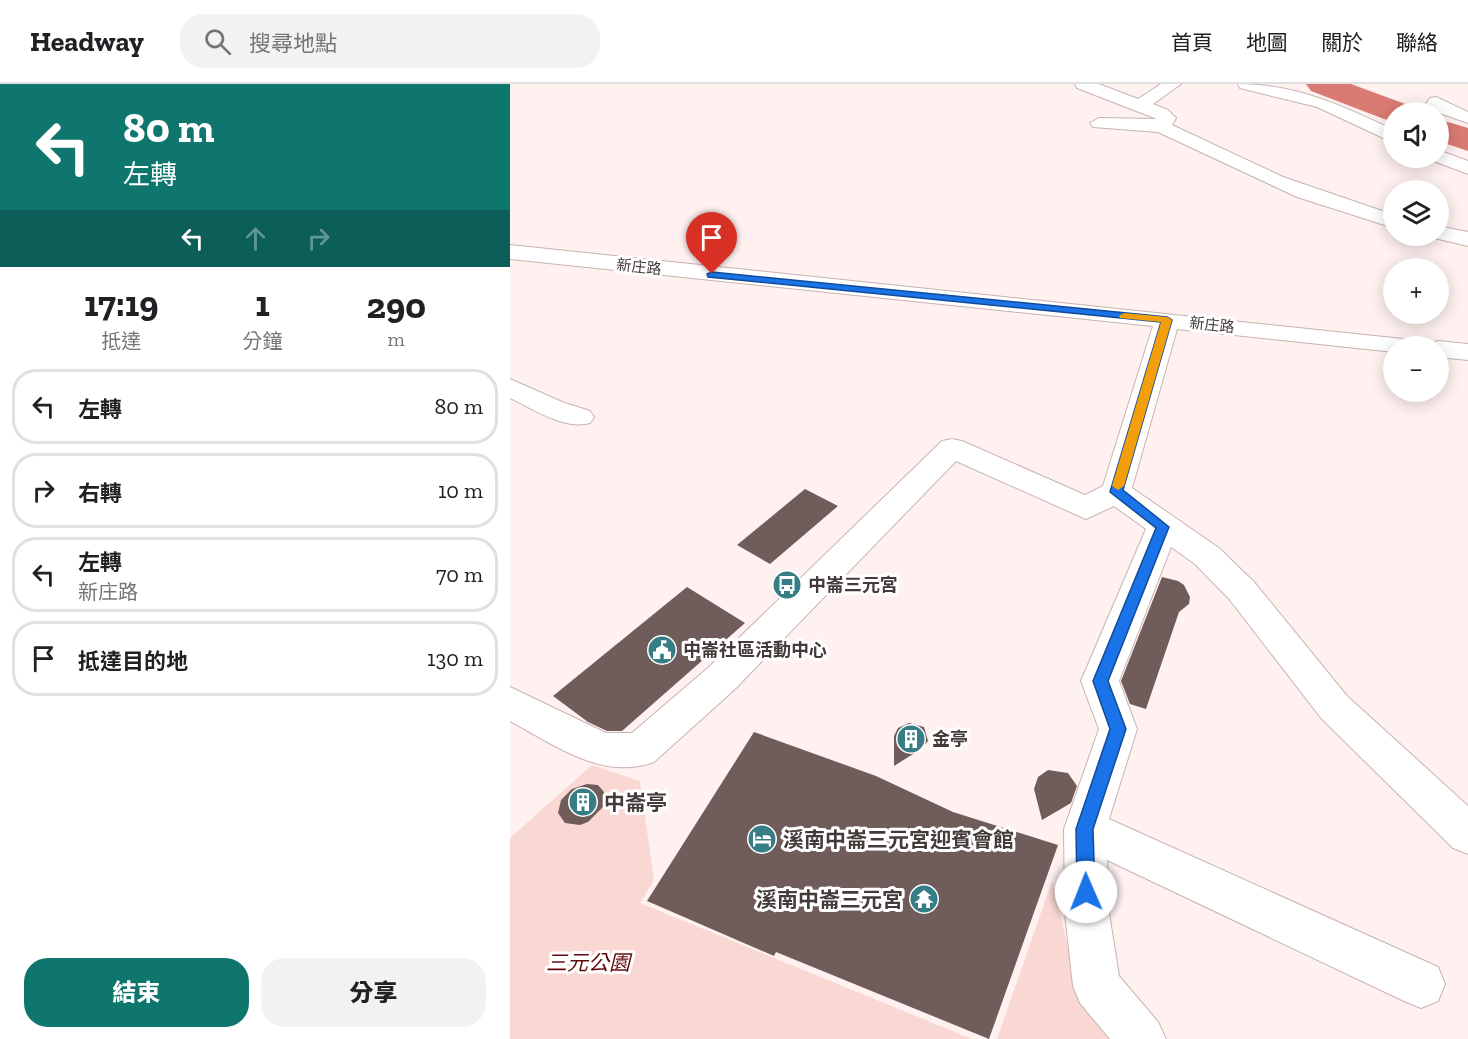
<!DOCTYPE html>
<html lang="zh-TW">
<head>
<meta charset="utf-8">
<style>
  body { margin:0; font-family:"Zilla Slab","Noto Sans TC",serif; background:#f2f2f2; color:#202124; height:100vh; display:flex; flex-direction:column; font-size:22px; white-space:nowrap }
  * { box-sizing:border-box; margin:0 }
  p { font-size:20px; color:#757577 }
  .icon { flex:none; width:33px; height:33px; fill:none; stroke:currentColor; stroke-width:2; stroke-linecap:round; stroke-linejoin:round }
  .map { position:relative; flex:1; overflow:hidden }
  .side { display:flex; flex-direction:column; background:#fff; width:510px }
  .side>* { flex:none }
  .guide { background:#0f766e; color:#fff; overflow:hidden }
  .tools { position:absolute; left:873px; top:18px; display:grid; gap:12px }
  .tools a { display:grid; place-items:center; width:66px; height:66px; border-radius:50%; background:#fff; box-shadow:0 3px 15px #0003; font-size:30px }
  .pin { position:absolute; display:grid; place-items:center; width:51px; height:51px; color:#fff; margin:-62px -26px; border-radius:50% 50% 50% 0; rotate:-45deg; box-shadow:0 0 6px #0007 }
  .pin .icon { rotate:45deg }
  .me { position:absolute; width:66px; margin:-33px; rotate:359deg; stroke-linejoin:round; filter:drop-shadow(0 0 4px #0008) }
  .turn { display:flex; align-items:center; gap:21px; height:126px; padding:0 24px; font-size:27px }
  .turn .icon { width:78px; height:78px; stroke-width:2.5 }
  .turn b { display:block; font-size:42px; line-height:51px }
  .lanes { display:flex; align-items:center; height:57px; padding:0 24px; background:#0003; justify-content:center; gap:30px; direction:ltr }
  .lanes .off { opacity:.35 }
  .eta { display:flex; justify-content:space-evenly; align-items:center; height:102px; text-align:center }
  .eta b { font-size:36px; font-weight:800; line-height:42px }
  .primary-button { display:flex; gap:12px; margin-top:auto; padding:12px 24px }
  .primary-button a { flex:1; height:69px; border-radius:24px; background:#0f766e; color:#fff; font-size:24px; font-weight:800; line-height:69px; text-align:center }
  .primary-button a+a { background:#f2f2f2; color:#202124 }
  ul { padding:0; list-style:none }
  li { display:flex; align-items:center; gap:18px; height:75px; margin:0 12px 9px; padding:0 12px; border:3px solid #e0e0e0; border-radius:24px }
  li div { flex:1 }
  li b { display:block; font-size:22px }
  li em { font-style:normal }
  header { display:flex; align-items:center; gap:36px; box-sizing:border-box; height:84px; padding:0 30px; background:#fff; border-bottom:2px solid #e0e0e0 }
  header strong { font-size:28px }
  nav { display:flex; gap:33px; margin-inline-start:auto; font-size:21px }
  .search { width:420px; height:54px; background:#f2f2f2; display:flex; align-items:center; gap:15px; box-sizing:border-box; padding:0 21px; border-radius:24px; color:#757577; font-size:22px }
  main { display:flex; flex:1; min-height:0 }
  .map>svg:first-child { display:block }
</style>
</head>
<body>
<header>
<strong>Headway</strong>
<div class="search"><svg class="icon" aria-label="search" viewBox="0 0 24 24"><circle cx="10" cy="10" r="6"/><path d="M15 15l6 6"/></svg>搜尋地點</div>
<nav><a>首頁</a><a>地圖</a><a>關於</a><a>聯絡</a></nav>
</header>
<main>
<section class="side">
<div class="guide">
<div class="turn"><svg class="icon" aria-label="left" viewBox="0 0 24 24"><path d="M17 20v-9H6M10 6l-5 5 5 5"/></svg><div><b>80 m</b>左轉</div></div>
<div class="lanes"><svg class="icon" aria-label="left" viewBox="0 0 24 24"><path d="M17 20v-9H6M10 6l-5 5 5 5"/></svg><svg class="icon off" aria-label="ahead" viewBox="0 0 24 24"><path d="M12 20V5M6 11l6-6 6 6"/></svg><svg class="icon off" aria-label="right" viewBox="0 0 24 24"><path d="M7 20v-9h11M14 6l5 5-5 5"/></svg></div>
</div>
<div class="eta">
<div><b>17:19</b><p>抵達</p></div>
<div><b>1</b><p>分鐘</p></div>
<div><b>290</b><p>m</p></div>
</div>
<ul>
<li><svg class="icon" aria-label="left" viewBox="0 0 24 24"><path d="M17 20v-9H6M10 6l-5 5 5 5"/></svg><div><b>左轉</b></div><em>80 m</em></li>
<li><svg class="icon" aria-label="right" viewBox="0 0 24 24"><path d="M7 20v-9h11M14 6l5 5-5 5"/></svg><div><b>右轉</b></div><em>10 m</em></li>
<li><svg class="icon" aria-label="left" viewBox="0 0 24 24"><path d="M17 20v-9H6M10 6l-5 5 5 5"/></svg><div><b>左轉</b><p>新庄路</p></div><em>70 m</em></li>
<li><svg class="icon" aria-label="arrive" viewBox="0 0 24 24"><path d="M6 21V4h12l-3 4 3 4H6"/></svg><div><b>抵達目的地</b></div><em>130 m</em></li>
</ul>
<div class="primary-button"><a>結束</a><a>分享</a></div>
</section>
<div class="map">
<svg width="958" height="955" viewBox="0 0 958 955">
  <rect width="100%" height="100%" fill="#fef1ef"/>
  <g fill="#f9d8d4">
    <path d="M82 681 130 697 144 796 130 819 462 955H0V754Z"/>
    <path d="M542 797 562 880 605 955H487Z"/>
  </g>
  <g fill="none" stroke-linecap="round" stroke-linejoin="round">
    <g fill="#d97b72" fill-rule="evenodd">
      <path d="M796 0H841L898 21 903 28H884V37L874 35 801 7Z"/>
      <path d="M928 35 958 44V67L928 57Z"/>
    </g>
  </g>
  <g fill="#705d5b">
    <path d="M295 405 328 422 260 480 227 461Z"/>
    <path d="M652 493 668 497 674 501 680 513 679 520 669 528 636 625 620 620 611 597Z"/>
    <path d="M177 503 235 539 112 647H97L78 638 43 612Z"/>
    <path d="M399 639 414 643 418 657 411 665 384 682V652L388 644Z"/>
    <path d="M244 648 366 692 443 728 548 761 479 955 266 868 264 872 137 817Z"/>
    <path d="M538 686 558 689 567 702 561 719 532 736 524 705 528 693Z"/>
    <path d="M77 700 88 701 94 708 95 721 78 738 70 741 55 739 48 729 51 716 62 705Z"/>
  </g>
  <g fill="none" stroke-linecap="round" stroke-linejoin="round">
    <g stroke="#c8b3b0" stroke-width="2">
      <g id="minor">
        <path d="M565 0H589L628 15 651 0H671L643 20 658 26 666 34 662 41 773 93 884 131V144L787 113 648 48 583 43 580 39 589 34 647 35 567 4Z"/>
        <path d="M728 0C786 0 831 21 884 46V59L807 23 730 4Z"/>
        <path d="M926 13 958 28V39L918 25 915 21 920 14Z"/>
        <path d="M928 66 958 77V90L921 76 919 74H928Z"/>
        <path d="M928 142 958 148V162L920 153 928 152Z"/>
        <path d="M0 161 912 257 916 262H884V268L667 245 622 404 709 464 744 498 837 612 958 722V770L943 764 811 634 720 516 685 480 661 463 609 597 627 645 599 735 928 883 935 900 928 917 911 924 894 917 597 776 599 829 609 892 648 938 656 955H600L570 919 563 902 555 829 554 745 589 645 571 597 636 445 604 422 576 435 446 377 225 605 144 678C92 697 45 661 0 637V603L96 649H122L199 583 432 357 442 355 452 357 575 411 593 402 643 242 0 175Z"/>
        <path d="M928 257 958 260V276L928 273V262H917Z"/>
        <path d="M0 295 52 318 80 327 84 333 80 339C54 346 23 325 0 314Z"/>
      </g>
    </g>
    <use href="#minor" fill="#fff" fill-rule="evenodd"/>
  </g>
  <path fill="#1a73e8" stroke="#114b97" stroke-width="1.5" d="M202 188 657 233 662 236 613 406 659 443 598 597 616 645 583 745 585 808 583 814 576 817 570 814 567 808 566 745 600 645 583 597 646 444 600 408 651 238 198 193 197 190Z"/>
  <path fill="#f59e0b" d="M614 229 657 233 662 236 614 402 608 406 602 402 651 238 610 234 609 232Z"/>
  <defs>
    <g id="bus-disc" transform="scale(1.5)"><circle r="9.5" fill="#367d86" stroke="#fff"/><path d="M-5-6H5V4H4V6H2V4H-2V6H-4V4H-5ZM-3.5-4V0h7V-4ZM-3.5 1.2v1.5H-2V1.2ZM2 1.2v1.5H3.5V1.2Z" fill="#fff"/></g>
    <g id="civic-disc" transform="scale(1.5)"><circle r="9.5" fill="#367d86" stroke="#fff"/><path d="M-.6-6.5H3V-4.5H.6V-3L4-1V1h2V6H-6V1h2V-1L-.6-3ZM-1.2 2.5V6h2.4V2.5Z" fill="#fff"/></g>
    <g id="building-disc" transform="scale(1.5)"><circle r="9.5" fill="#367d86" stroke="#fff"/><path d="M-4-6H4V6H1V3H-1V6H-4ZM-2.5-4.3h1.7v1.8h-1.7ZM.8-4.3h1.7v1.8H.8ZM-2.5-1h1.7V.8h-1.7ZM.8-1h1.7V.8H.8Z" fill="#fff"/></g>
    <g id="hotel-disc" transform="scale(1.5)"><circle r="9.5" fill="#367d86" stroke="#fff"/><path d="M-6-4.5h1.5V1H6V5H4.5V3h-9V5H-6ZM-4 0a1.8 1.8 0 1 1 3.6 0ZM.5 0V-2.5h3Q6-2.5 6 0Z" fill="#fff"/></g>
    <g id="temple-disc" transform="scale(1.5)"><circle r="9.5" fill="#367d86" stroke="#fff"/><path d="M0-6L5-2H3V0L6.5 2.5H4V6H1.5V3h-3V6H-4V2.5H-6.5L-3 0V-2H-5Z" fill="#fff"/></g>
  </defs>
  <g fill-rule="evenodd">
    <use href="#bus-disc" x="277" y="501"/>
    <use href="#civic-disc" x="152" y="566"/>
    <use href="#building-disc" x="401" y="655"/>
    <use href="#building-disc" x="73" y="718"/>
    <use href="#hotel-disc" x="252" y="755"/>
    <use href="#temple-disc" x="414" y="815"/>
  </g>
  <g text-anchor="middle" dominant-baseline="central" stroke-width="6" stroke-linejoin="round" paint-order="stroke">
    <g font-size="15" fill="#433a39" stroke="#fff">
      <text transform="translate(129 183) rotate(6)">新庄路</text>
      <text transform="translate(702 241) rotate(6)">新庄路</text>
    </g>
    <g font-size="18" font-weight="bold" fill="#433a39" stroke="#fff" text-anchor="start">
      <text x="298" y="501">中崙三元宮</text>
      <text x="173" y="566">中崙社區活動中心</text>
      <text x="422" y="655">金亭</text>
    </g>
    <g font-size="21" font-weight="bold" fill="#433a39" stroke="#fff" text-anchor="start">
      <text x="94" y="718">中崙亭</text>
      <text x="273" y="755">溪南中崙三元宮迎賓會館</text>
      <text x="393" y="815" text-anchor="end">溪南中崙三元宮</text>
    </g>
    <g font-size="21" font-style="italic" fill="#60080b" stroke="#fff">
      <text x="78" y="878">三元公園</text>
    </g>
  </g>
</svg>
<div class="tools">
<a><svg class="icon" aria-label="sound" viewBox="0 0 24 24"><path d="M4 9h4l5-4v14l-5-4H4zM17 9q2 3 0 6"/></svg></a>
<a><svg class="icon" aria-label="layers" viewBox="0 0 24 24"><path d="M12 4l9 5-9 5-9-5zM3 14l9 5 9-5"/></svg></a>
<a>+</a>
<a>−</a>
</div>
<div class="pin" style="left:202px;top:190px;background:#d93025"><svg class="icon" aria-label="arrive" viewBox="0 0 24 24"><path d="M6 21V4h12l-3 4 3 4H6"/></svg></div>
<svg class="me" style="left:576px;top:808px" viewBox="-20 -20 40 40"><circle r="19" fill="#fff"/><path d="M0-13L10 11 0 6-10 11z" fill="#1a73e8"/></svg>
</div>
</main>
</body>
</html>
